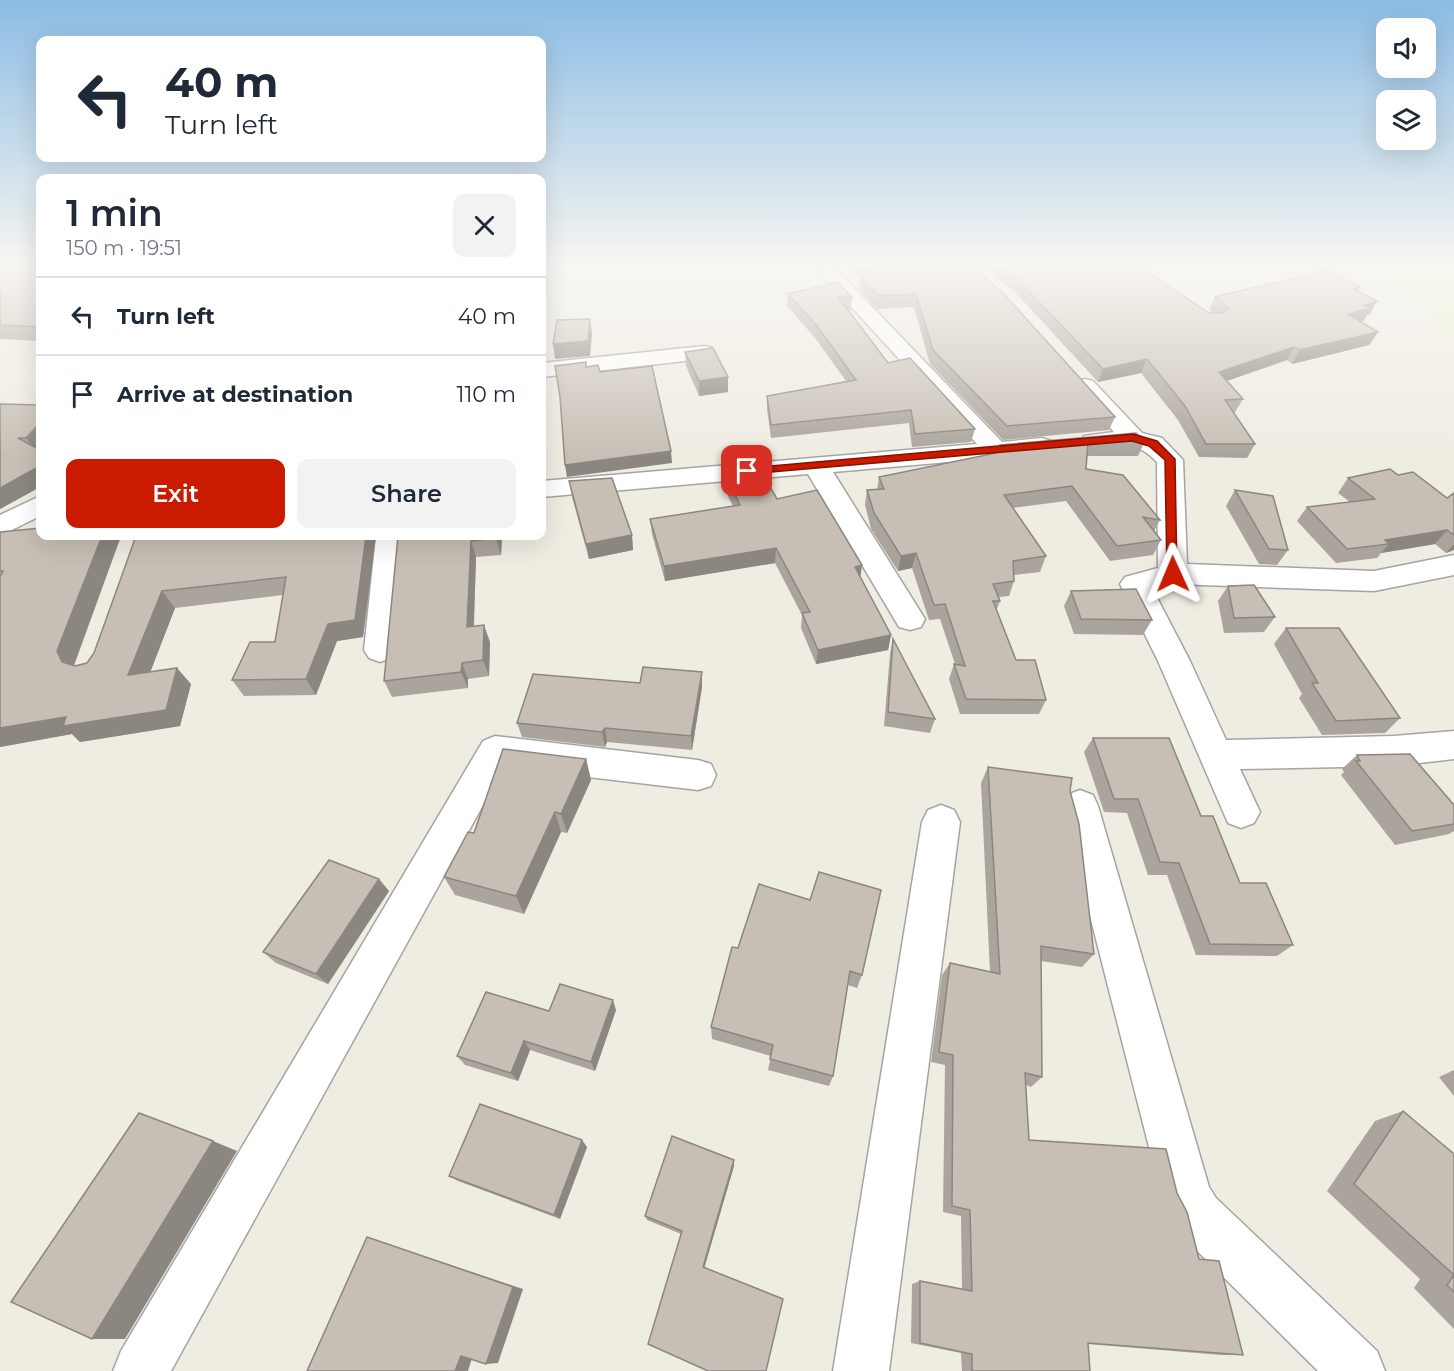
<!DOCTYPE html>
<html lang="en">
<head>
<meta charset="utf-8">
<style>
  body { margin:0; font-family:Montserrat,sans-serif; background:#f2f2f3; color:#1f2937; height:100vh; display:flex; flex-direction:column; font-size:22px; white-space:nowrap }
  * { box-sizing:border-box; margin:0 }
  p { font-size:20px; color:#747a83 }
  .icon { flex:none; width:33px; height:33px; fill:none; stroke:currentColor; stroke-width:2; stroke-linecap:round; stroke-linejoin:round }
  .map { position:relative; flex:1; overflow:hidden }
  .side { position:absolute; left:36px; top:174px; width:510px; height:366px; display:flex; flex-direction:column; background:#fff; border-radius:12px; box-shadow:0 6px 24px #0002 }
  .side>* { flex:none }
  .banner { position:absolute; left:36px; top:36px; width:510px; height:126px; border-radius:12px; box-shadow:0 6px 24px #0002; background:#fff; color:#1f2937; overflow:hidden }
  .buttons { position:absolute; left:1376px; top:18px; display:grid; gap:12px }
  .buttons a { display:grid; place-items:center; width:60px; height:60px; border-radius:12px; background:#fff; box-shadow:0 6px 24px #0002; font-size:30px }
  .pin { position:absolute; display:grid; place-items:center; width:51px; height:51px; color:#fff; margin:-26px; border-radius:12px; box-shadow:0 3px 9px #0006 }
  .me { position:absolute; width:66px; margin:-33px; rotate:359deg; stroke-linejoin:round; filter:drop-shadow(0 0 4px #0008) }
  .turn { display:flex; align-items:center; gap:21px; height:126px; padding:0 30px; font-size:27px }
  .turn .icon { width:78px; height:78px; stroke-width:2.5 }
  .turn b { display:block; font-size:42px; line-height:51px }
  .round { display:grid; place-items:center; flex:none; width:63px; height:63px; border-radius:12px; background:#f2f2f3 }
  .overview { display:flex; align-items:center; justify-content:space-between; height:102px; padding:0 30px }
  h1 { font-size:36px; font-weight:600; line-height:45px }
  .primary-button { display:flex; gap:12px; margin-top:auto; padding:12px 30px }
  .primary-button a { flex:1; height:69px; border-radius:12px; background:#ca1b00; color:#fff; font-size:24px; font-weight:600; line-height:69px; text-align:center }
  .primary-button a+a { background:#f2f2f3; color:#1f2937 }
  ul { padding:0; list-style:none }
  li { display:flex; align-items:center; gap:18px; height:78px; padding:0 30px; border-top:2px solid #e0e1e3 }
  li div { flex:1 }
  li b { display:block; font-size:22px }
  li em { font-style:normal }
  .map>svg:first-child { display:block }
</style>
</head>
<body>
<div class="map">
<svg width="1454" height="1371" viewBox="0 0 1454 1371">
  <rect width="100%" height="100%" fill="#efece2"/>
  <path fill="#e8efcc" d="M1347 265H1454V336L1379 274Z"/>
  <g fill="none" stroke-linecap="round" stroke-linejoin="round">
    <g stroke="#a4a4a4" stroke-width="3">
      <g id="minor">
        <path d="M813 265H832L1002 442 1042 438 1051 441 1055 446 1051 451 1042 454 833 472 925 619 921 627 910 630 899 627 808 474 542 497V481L977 444Z"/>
        <path d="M704 346 712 348 715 353 712 358 542 377V363Z"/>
        <path d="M1085 379 1093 381 1142 433 1162 438 1183 460 1187 564 1374 571 1454 555V575L1374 591 1173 584 1153 590 1190 661 1226 740 1394 736 1454 731V759L1394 766 1240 769 1260 812 1254 823 1241 828 1228 823 1158 661 1120 584 1125 577 1158 568 1157 462C1128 432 1117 455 1084 446L1081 441 1084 436 1114 432 1073 386 1077 381Z"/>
        <path d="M40 496V516L0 536V515Z"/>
        <path d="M376 536H404L396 650 391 658 380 662 369 658 364 650Z"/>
        <path d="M495 736 698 760 711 764 716 775 711 786 698 790 504 767 171 1371H113L121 1351 483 741Z"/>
        <path d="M1080 790 1093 795 1098 806 1209 1187 1216 1198 1377 1351 1385 1371H1318L1180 1234 1162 1198 1062 806 1067 795Z"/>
        <path d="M941 805 954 810 960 822 889 1371H833L922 822 928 810Z"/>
      </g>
    </g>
    <use href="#minor" fill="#fff" fill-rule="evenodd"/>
  </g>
  <g fill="#aba49c">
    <path d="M40 265V341L0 339V275Z"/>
    <path d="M846 265H903L1115 417 1109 430 1003 440 930 364 914 307 877 309 859 290 860 279Z"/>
    <path d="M980 265H1137L1209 313H1213L1209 310 1215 297 1360 287 1358 291 1369 315H1367L1363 321 1362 322 1378 332 1369 345 1292 364 1287 360 1227 381 1243 399 1235 412 1234 413 1255 444 1247 458 1199 457 1178 420 1141 373 1098 382 1016 293Z"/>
    <path d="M788 294 852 297 851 310H848L888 363 975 429 971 442 912 447 909 423 771 438 767 409V396L846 381 816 339 787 306Z"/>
    <path d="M685 352 728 377V392L699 396 686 366Z"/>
    <path d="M0 404 40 450V487L0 509Z"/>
    <path d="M1136 433 1145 441 1138 456H1087L1086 469 1160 520 1154 531 1161 540 1153 555 1110 561 1066 501 1013 508 1046 556 1040 572 1014 575V581L1009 596 999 597 1000 601 996 611 1016 660 1046 700 1039 714H960L949 679 954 664H955L940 619 929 620 912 568 898 571 871 529 865 505 867 490H877L879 477 997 453 1000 445Z"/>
    <path d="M1398 475 1447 498 1454 493V550L1446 553 1435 544 1381 553 1377 558 1336 563 1297 521 1307 507 1350 502 1338 493 1348 478Z"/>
    <path d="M569 481 632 535 633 550 589 559 572 497Z"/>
    <path d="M728 481 777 499 862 565 860 576 891 635 888 650 816 664 801 628 802 615 775 563 665 581 652 534 650 519 733 506 728 496Z"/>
    <path d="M1235 490 1288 550 1277 565 1259 564 1226 506Z"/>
    <path d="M0 532 121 536 74 666H75L87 663 94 653 136 536H376L363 637 337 641 316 695 244 696 232 680 275 642 283 595 175 608 150 672 191 684 180 726 80 742 72 734 0 747Z"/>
    <path d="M398 536H502L501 555 476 557 474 626 490 642 489 676 468 679V688L392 697 384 681Z"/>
    <path d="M1228 586 1275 617 1264 632 1224 633 1218 601Z"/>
    <path d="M1071 591 1152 620 1143 635 1074 634 1064 606Z"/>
    <path d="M1286 628 1400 718 1385 733 1322 735 1299 698 1302 694 1274 644Z"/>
    <path d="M893 639 935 719 930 733 884 726 890 654Z"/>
    <path d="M640 683 702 687 692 750 607 742 605 747 522 737 517 723Z"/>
    <path d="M1093 738 1201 816 1240 883 1293 945 1277 956 1196 955 1167 875H1148L1127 813 1104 812 1084 752Z"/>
    <path d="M1357 755 1454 805V831L1449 834 1395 845 1341 775 1344 772 1342 769Z"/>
    <path d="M586 759 591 780 567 833 561 832 524 914 455 895 444 877 474 833Z"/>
    <path d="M988 767 1070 791 1094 954 1082 967 1041 961 1042 1077 1031 1087 1026 1085 1029 1140 1177 1193 1199 1259 1243 1355H1221L1088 1344 1090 1371H962L961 1353 911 1343 912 1284 920 1281 962 1289 961 1216 943 1212 945 1065 931 1062 942 975 950 963 990 972 981 783Z"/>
    <path d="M759 884 862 975 857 988 848 985 833 1076 829 1086 768 1070 771 1056 712 1039 711 1027Z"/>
    <path d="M389 891 328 984 276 963 263 952Z"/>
    <path d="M616 1010 595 1071 530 1050 518 1081 465 1065 457 1056 549 1011Z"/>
    <path d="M1454 1070V1096L1439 1077Z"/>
    <path d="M1403 1111 1454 1154V1329L1414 1288 1420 1279 1327 1191 1375 1121Z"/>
    <path d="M587 1147 560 1219 458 1181 449 1176Z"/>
    <path d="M734 1160V1166L704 1267 766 1371 681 1234 647 1220 645 1216Z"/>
  </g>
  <g fill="#8b867f">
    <path d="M1377 301 1369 315H1367L1363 321 1340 327 1348 314 1364 305Z"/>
    <path d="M590 319 592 334 590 356 555 359 553 344Z"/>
    <path d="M1378 332 1369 345 1292 364 1300 350Z"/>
    <path d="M1294 347 1287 360 1212 386 1219 372Z"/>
    <path d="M1147 359 1141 373 1098 382 1103 369Z"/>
    <path d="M728 377V392L699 396V381Z"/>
    <path d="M40 423V448L37 452 26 438Z"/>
    <path d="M671 451 672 463 567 477 565 465Z"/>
    <path d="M40 466V487L0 509V488Z"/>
    <path d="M1447 530 1435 544 1381 553 1389 544 1385 540Z"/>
    <path d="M632 535 633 550 589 559 586 544Z"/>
    <path d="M102 536H121L73 667 62 662 57 651Z"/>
    <path d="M366 536H376L363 637 337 641 316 695 306 679 328 624Z"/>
    <path d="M496 536H502L501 555 496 538Z"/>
    <path d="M471 541 476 557 473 643 467 627Z"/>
    <path d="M1454 544V550L1446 553Z"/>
    <path d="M776 548 775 563 665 581 664 566Z"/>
    <path d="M916 553 912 568 898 571 901 556Z"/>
    <path d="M862 565 860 580 855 567Z"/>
    <path d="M162 591 175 608 143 691 128 675Z"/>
    <path d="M484 625 490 642 489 676 483 660Z"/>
    <path d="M891 635 888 650 816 664 818 650Z"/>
    <path d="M462 663 468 679V688L461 672Z"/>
    <path d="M177 668 191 684 180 726 80 742 72 734 0 747V728Z"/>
    <path d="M702 672V687L692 750 691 736Z"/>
    <path d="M605 728 607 742 605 747 602 732Z"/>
    <path d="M586 759 591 780 567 833 561 814Z"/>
    <path d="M555 812 561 832 524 914 516 896Z"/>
    <path d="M379 879 389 891 328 984 316 974Z"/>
    <path d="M613 1000 616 1010 595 1071 591 1062Z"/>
    <path d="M524 1041 530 1050 518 1081 511 1073Z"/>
    <path d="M582 1140 587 1147 560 1219 554 1215Z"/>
    <path d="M213 1141 237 1151 125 1339H92Z"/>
    <path d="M734 1160V1166L704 1269 703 1267Z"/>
    <path d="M367 1237 523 1289 498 1363 486 1364Z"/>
    <path d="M473 1355 468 1371H455L461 1356Z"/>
  </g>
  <g fill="#c7bfb5" stroke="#8b867f" stroke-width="1.5">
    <path d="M14 265H40V325L39 327 0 325V275Z"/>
    <path d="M860 265H970L1002 292 1115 417 1007 426 933 350 916 294 879 296 860 277 870 275Z"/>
    <path d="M999 265H1137L1209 313H1223L1228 308 1215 297 1327 270 1360 287 1354 289 1377 301 1364 305 1371 308 1348 314 1378 332 1300 350 1294 347 1219 372 1243 399 1225 400 1255 444H1206L1185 406 1147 359 1103 369 1019 281Z"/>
    <path d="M838 282 852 297H838L888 363 910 358 975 429 915 434 911 410 771 425 767 396 856 380 817 326 788 294Z"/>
    <path d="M590 319 588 341 553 344 557 320Z"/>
    <path d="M713 348 728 377 699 381 685 352Z"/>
    <path d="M586 362V367L598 365 600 372 652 366 671 451 565 465 560 397 555 366Z"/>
    <path d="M0 404 40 405V423L26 438H18L40 450V466L0 488Z"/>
    <path d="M1136 433 1145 441H1088L1086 469 1123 475 1160 520 1143 517 1161 540 1117 546 1072 486 1004 495 1046 556 1013 561 1014 581 993 584 1000 601H993L1016 660H1035L1046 700 966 699 954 664 965 666 945 604 934 605 916 553 901 556 874 513 867 490 884 489 879 477 1001 452 1000 445Z"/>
    <path d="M1390 469 1398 475 1413 472 1447 498 1454 493V535L1447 530 1385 540 1389 544 1347 549 1307 507 1375 499 1348 478Z"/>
    <path d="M763 475 777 499 817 490 862 565 855 567 891 635 818 650 802 613 810 612 776 548 664 566 650 519 740 505 728 481Z"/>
    <path d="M612 478 632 535 586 544 569 481Z"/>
    <path d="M1235 490 1273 496 1288 550 1269 549Z"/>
    <path d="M40 528V536H102L57 651 62 662 75 666 87 663 94 653 136 536H366L355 620 328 624 306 679 232 680 250 642H275L286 577 162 591 128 675 177 668 166 710 63 726 66 717 0 728V577L3 571H0V532Z"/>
    <path d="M398 536H496V538L471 541 467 627 484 625 483 660 462 663 461 672 384 681Z"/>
    <path d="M1254 585 1275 617 1234 618 1228 586Z"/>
    <path d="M1136 589 1152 620 1081 619 1071 591Z"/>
    <path d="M1286 628H1339L1400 718 1336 721 1312 683H1318Z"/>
    <path d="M893 639 935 719 888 712Z"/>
    <path d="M643 667 702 672 691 736 605 728 602 732 517 723 533 674 640 683Z"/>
    <path d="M1093 738H1169L1201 816H1213L1240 883H1266L1293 945 1210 944 1179 863 1160 862 1138 799H1114Z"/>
    <path d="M503 749 586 759 561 814 555 812 516 896 444 877 468 832 474 833Z"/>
    <path d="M1410 754 1454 805V824L1412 831 1356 761H1360L1357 755Z"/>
    <path d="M988 767 1072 778 1070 791 1079 824 1094 954 1041 946 1042 1077 1025 1073 1029 1140 1166 1149 1177 1193 1187 1212 1199 1259 1219 1261 1243 1355 1088 1343 1090 1371H972V1354L920 1343V1281L972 1291 970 1210 952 1206 953 1055 939 1052 950 963 1000 974Z"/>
    <path d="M329 860 379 879 316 974 263 952Z"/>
    <path d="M819 872 881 890 862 975 850 971 833 1076 770 1059 773 1045 711 1027 732 947 738 948 759 884 810 900Z"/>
    <path d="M560 984 613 1000 591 1062 524 1041 511 1073 457 1056 486 992 549 1011Z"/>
    <path d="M480 1104 582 1140 554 1215 449 1176Z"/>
    <path d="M1403 1111 1454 1154V1292L1447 1285 1454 1275 1354 1184Z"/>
    <path d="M139 1113 213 1141 92 1339 11 1302Z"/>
    <path d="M672 1136 734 1160 703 1267 783 1299 766 1371H708L648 1344 682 1231 645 1216Z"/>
    <path d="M367 1237 513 1287 486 1364 461 1356 455 1371H307Z"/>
  </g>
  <linearGradient id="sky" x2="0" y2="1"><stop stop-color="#8bbce4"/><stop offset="0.58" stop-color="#f8f6f2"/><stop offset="1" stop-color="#f8f6f2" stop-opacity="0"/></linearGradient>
  <rect width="1454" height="457" fill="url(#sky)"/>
  <path fill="#ca1b00" stroke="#831200" stroke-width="1.5" d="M1133 434 1157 441 1175 459 1177 577H1169L1167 574 1165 460 1149 446 1132 441 747 474 742 471 747 468Z"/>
</svg>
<div class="buttons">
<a><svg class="icon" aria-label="sound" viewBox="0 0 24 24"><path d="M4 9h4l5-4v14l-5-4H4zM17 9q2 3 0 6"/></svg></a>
<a><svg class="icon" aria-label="layers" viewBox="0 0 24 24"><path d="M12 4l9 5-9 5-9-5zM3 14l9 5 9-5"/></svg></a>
</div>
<div class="pin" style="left:747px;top:471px;background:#d93025"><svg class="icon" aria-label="arrive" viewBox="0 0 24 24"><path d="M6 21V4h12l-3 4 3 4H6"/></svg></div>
<svg class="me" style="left:1173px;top:574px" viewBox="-20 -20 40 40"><path d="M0-17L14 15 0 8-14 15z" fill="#ca1b00" stroke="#fff" stroke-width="4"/></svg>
<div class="banner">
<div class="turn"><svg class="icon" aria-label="left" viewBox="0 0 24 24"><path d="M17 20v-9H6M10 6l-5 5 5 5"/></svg><div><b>40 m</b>Turn left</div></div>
</div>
<section class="side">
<div class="overview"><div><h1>1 min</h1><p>150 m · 19:51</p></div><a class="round"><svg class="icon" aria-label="close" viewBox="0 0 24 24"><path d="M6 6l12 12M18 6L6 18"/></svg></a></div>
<ul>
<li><svg class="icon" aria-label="left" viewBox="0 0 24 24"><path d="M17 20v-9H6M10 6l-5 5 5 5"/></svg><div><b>Turn left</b></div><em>40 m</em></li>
<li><svg class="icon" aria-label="arrive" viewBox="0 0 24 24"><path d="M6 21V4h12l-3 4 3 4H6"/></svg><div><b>Arrive at destination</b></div><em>110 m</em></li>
</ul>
<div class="primary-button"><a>Exit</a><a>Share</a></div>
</section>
</div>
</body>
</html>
